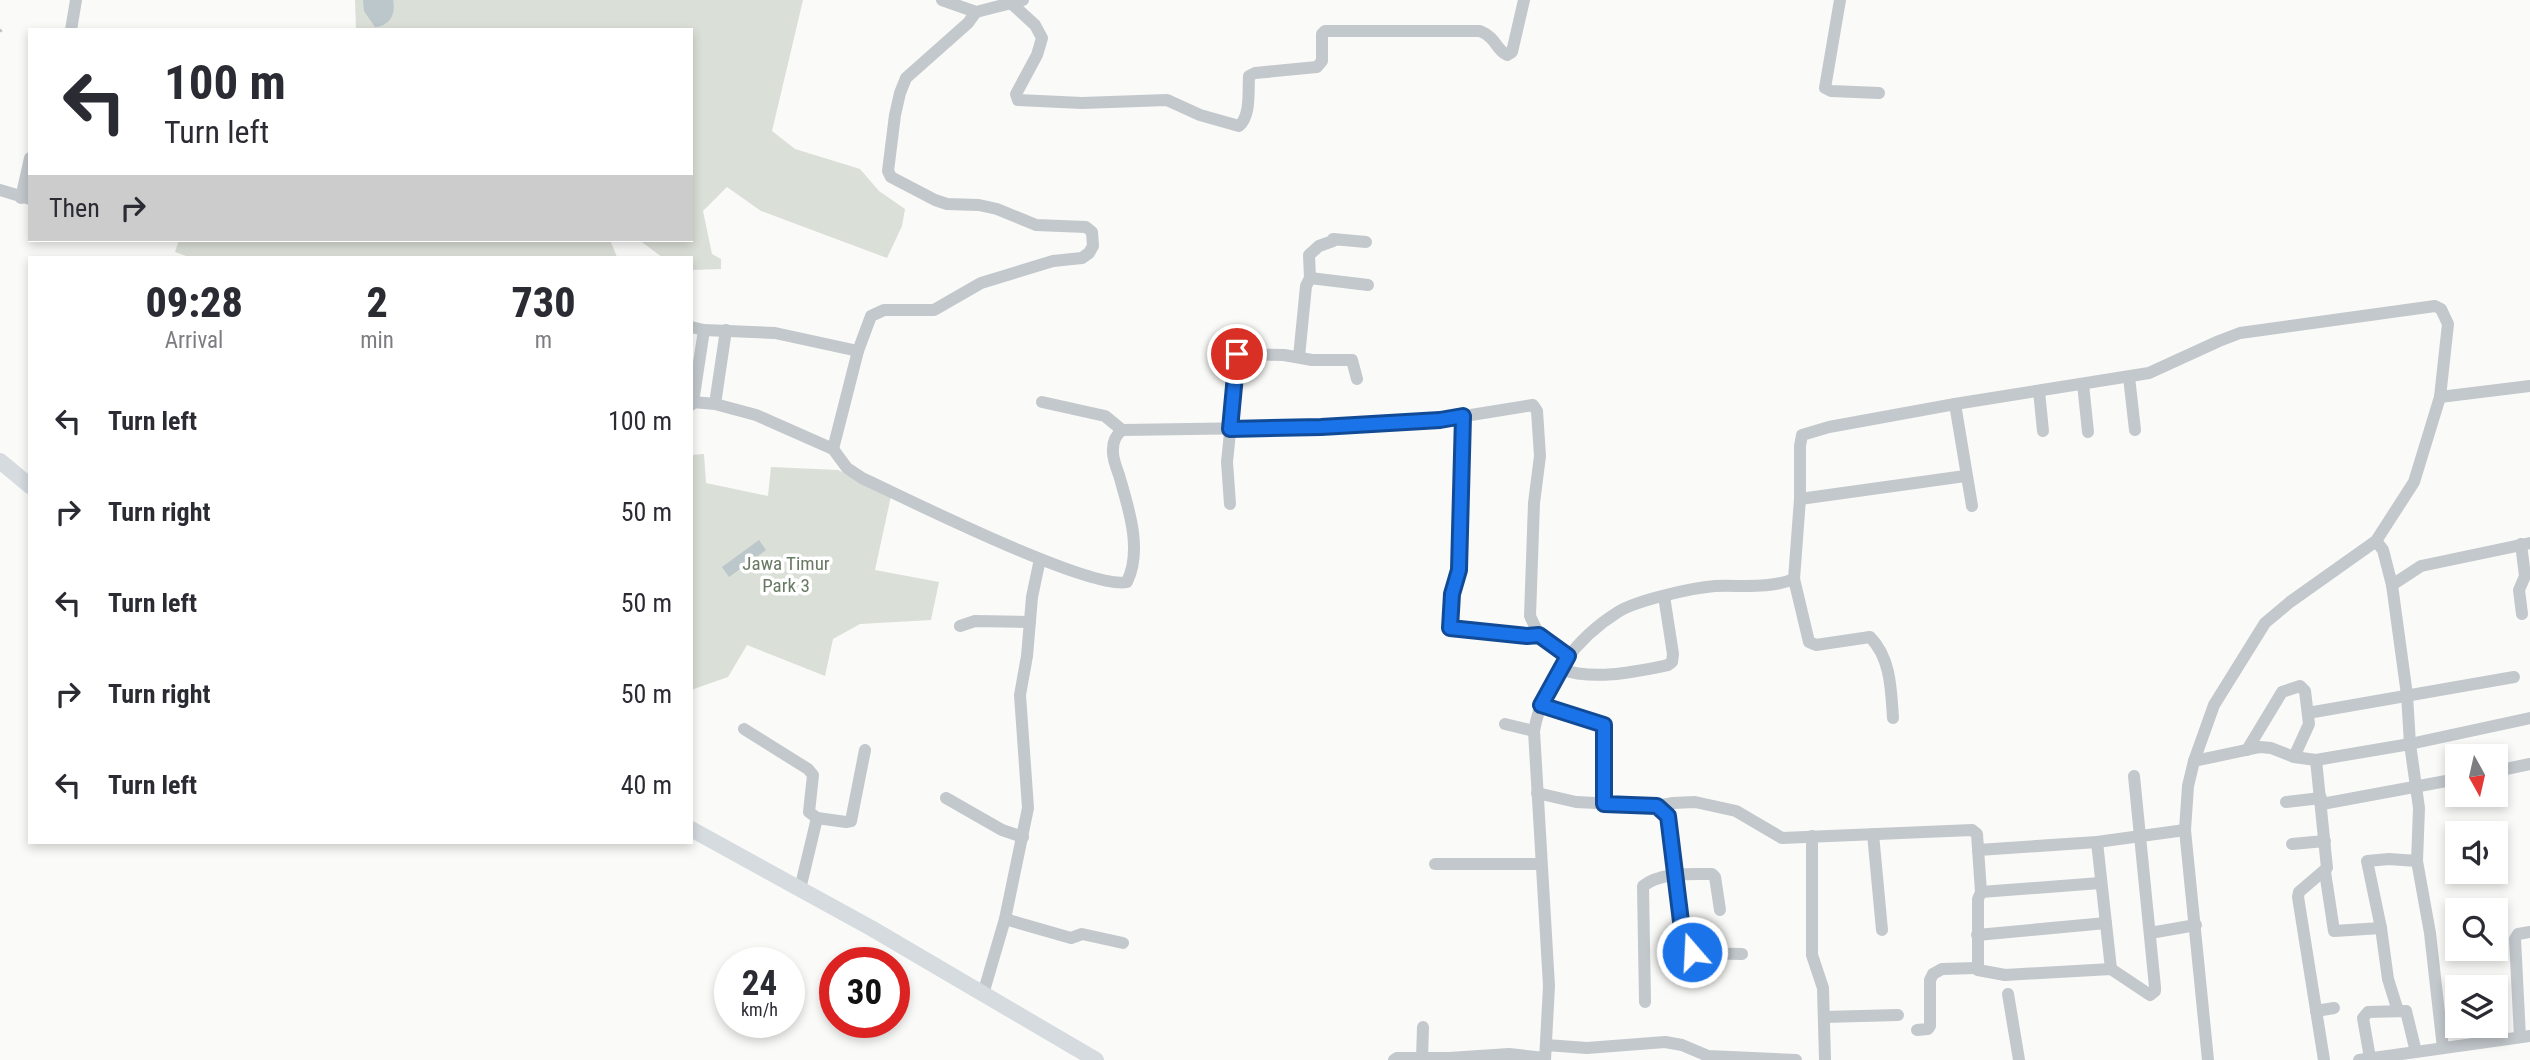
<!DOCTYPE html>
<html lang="en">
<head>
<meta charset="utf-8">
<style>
  body { margin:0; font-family:"Roboto Condensed",sans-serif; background:#f2f2f3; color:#2b2b33; height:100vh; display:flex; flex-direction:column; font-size:26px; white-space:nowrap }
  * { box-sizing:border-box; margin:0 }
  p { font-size:23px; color:#7c7c81 }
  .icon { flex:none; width:38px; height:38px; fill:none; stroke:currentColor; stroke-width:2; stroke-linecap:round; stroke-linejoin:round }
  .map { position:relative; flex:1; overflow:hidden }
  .side { position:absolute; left:28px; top:256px; width:665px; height:588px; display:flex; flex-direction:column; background:#fff; border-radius:0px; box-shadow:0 4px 10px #0003 }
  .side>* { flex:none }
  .banner { position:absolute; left:28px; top:28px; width:665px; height:214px; border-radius:0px; box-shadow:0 4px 10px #0003; background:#fff; color:#2b2b33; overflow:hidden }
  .needle { width:46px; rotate:172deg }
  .controls { position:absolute; left:2445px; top:744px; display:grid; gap:14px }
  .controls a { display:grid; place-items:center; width:63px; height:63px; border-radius:0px; background:#fff; box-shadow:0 4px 10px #0003; font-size:35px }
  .speed { position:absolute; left:714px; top:947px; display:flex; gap:14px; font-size:35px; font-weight:700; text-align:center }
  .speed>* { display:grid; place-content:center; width:91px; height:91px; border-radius:50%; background:#fff; box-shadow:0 4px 10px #0003; line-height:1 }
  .speed small { font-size:18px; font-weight:400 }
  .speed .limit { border:10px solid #d22; background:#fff; color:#111 }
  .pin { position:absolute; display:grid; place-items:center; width:60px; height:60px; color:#fff; margin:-30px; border:4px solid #fff; border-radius:50%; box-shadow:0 2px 7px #0007 }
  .me { position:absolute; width:77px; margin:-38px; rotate:341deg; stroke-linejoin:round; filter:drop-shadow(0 0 5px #0008) }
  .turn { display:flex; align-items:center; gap:24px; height:147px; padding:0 21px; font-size:32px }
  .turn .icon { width:91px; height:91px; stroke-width:2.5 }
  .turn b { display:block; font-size:49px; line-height:60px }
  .then { display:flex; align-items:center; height:66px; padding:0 21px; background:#0003; gap:14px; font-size:26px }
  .eta { display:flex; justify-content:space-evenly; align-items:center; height:119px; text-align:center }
  .eta b { font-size:42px; font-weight:800; line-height:49px }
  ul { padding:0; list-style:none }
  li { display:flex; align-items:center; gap:21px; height:91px; padding:0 21px }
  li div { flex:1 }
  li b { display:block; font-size:26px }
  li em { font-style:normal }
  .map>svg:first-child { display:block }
</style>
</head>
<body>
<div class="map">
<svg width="2530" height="1060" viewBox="0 0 2530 1060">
  <rect width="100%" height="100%" fill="#fafaf8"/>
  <g fill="#dadfd7">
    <path d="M355 0H803L772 131 795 149 860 169 879 191 905 209 902 226 887 258 761 211 727 187 703 211 712 254 721 259V269L691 270V257H662L639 240H691V30H356Z"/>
    <path d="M179 240H610L617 257H189L175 252Z"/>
    <path d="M704 454 706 483 768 496 771 467 838 470 891 496 875 570 939 582 931 620 860 624 833 639 825 676 747 645 728 677 691 690V455Z"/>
  </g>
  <g fill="#bbc7cb">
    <path d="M363 0H393C396 14 390 26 375 27L364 11Z"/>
    <path d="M759 540 766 550 729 577 722 567Z"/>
  </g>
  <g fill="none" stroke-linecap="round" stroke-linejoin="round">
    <path stroke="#bbc7cb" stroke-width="2.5" d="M0 30 1 31"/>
    <g stroke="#c3c8cc" stroke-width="12">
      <path d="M942 0 976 12 1023 0"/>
      <path d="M1840 0 1825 88 1831 91 1879 93"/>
      <path d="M1011 3 1035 25 1042 38 1037 55 1016 94 1018 100 1082 103 1167 100 1200 115 1239 126C1251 116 1248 91 1249 76L1255 73 1317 67 1322 61V34L1325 31H1480C1497 38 1495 49 1507 55L1512 52 1524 0"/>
      <path d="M71 30 76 0"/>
      <path d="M0 190 30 199"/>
      <path d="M21 198 30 158"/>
      <path d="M1310 278 1368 285"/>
      <path d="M691 327 704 330 775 333 858 351"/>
      <path d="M1299 357 1306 286 1310 278 1309 255 1319 246 1333 241V239L1366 242"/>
      <path d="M2129 377 2135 430"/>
      <path d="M2083 384 2088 432"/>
      <path d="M2039 391 2043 431"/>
      <path d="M2440 397 2530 386"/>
      <path d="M693 402 704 330"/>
      <path d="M1042 402 1105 416 1122 430"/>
      <path d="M715 404 726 330"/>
      <path d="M1955 404 1972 506"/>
      <path d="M691 405 693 402 715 404 756 415 833 449 847 468 862 478C905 498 1091 591 1127 582 1143 549 1128 507 1119 475 1116 467 1112 457 1113 449 1113 441 1116 435 1122 430L1321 427 1440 420 1533 405 1537 411 1540 456 1534 503 1530 616 1539 635 1568 656"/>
      <path d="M1463 416 1459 570 1452 594 1450 627 1454 630 1527 636 1539 635"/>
      <path d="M833 449 858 351 871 316 884 310H934L981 283 1053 261 1082 258 1089 253 1093 246 1092 232 1086 227 1036 225 997 209 979 205 947 204 935 200 891 177 888 171 895 115 900 93 906 78 968 23 976 12"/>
      <path d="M1800 499 1965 476"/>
      <path d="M1230 504 1227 462 1238 354 1284 355 1312 360H1352L1357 379"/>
      <path d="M2376 541 2383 550 2392 585 2407 695 2410 744 2419 808 2417 861 2430 933 2443 1048"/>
      <path d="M2521 544 2525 576 2519 590 2522 614"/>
      <path d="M1794 579 1809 642 1816 645 1870 637C1891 658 1891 690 1893 718"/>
      <path d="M2392 585 2421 566 2530 543"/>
      <path d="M960 626 975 621 1030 622"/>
      <path d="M1560 669C1594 681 1634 672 1668 665L1672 662 1673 654 1664 596"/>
      <path d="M1541 705 1604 725V805"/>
      <path d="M2308 713 2514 677"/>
      <path d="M1505 724 1534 731"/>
      <path d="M744 729 808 769 813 775 809 812 817 818 800 889"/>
      <path d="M2247 750 2282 692 2300 686 2305 691 2309 724 2294 757"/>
      <path d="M2316 760 2327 868 2299 892 2298 897 2324 1060"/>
      <path d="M2194 761 2260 747 2271 748 2294 757 2316 760 2410 744 2530 718"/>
      <path d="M2496 771 2530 764"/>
      <path d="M1537 793 1576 802 1657 806 1668 816 1686 949 1697 953 1742 954"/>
      <path d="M946 798 1002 830 1023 837"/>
      <path d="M2286 802 2321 798"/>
      <path d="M2322 804 2457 779"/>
      <path d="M1657 806 1673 803 1695 802 1736 811 1782 838 1972 830 1977 834 1981 892 1978 899V970L2005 975 2111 969 2150 995 2155 991V987L2134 776"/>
      <path d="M817 818 846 822 851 821 865 750"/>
      <path d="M1873 834 1882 930"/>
      <path d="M1812 836V955L1823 988 1825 1060"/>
      <path d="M2097 842 2111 969"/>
      <path d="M2292 844 2325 841"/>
      <path d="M1978 850 2097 842 2185 830"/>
      <path d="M1435 864H1541"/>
      <path d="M2325 872 2334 931 2381 928"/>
      <path d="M1981 892 2100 883"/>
      <path d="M1005 919 1071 938 1082 934 1123 943"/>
      <path d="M2150 933 2196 925"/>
      <path d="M1977 935 2106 923"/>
      <path d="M983 994 1005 919 1028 808 1020 695 1027 656 1032 597 1040 559"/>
      <path d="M2008 994 2019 1060"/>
      <path d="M1645 1002 1643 886C1661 872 1690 874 1712 874L1715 877 1720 910"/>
      <path d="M2316 1011 2334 1008"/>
      <path d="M2398 1011 2388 979 2381 928 2367 861 2389 859 2417 861"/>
      <path d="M1824 1017 1898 1015"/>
      <path d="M1917 1030 1928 1029 1930 1026V980L1933 974 1942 969 1976 968"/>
      <path d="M2520 1037 2515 939 2518 934 2530 932"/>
      <path d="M1546 1045 1587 1048 1665 1042 1682 1045 1708 1056 1796 1060"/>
      <path d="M2370 1058 2363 1018 2368 1012 2406 1011 2416 1052"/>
      <path d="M1422 1059 1423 1027"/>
      <path d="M1394 1060 1397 1058H1449L1509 1054 1545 1058"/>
      <path d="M1545 1060 1549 986 1534 731C1543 682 1576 638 1618 612 1637 600 1692 588 1715 586 1742 585 1769 589 1794 579L1800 499V446L1802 435 1829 427 1955 404 2149 373 2219 341 2240 333 2435 306 2441 309 2448 324 2440 397 2414 482 2376 541 2290 602 2265 623 2214 705 2194 761 2188 786 2185 830 2208 1060"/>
      <path d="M2359 1060 2530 1036"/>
    </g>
    <g stroke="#d6dbdf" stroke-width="16">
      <path d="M0 461 30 486"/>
      <path d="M691 829 871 928 1096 1060"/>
    </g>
  </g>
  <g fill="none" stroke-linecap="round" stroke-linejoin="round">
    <g stroke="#114b97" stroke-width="18">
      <path id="route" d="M1237 354 1230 429 1321 427 1440 420 1463 416 1459 570 1452 594 1450 628 1527 636 1539 635 1568 656 1541 705 1604 725V804L1657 806 1668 816 1684 946 1692 952"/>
    </g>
    <use href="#route" stroke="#1a73e8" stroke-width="12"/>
  </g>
  <g text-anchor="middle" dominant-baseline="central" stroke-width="7" stroke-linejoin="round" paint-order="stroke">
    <g font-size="19" fill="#687a64" stroke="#fff">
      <text x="786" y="563">Jawa Timur<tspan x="786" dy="22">Park 3</tspan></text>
    </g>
  </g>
</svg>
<div class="controls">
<a><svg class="needle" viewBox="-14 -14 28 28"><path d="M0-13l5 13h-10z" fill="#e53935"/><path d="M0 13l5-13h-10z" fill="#7c7c81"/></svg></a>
<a><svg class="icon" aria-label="sound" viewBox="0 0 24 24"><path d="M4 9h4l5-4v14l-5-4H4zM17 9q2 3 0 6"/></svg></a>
<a><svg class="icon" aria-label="search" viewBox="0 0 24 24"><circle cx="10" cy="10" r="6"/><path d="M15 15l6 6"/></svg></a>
<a><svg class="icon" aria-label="layers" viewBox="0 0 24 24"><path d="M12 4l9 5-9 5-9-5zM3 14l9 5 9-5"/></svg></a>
</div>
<div class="speed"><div>24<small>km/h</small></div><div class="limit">30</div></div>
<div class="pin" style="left:1237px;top:354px;background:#d93025"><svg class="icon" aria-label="arrive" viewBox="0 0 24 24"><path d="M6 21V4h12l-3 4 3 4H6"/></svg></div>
<svg class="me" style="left:1692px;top:952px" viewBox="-20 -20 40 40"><circle r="17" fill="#1a73e8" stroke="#fff" stroke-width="3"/><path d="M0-11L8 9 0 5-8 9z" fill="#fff"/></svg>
<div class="banner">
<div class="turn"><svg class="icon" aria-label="left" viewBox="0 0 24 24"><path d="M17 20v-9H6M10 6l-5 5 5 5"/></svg><div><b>100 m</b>Turn left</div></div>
<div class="then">Then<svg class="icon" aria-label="right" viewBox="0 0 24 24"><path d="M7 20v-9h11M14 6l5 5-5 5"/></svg></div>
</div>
<section class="side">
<div class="eta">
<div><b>09:28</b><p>Arrival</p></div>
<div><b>2</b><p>min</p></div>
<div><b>730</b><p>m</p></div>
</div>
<ul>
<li><svg class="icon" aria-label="left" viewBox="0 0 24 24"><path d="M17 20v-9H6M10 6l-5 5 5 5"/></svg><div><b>Turn left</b></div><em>100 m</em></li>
<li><svg class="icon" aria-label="right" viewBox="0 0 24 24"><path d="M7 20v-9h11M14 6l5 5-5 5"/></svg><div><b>Turn right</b></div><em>50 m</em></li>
<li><svg class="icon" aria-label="left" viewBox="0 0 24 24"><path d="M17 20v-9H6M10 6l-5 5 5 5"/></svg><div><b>Turn left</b></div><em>50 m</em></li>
<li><svg class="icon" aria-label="right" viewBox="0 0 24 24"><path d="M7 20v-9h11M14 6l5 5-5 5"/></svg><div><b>Turn right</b></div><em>50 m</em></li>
<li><svg class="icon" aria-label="left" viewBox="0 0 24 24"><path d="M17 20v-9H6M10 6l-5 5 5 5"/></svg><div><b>Turn left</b></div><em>40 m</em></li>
</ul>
</section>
</div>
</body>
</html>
